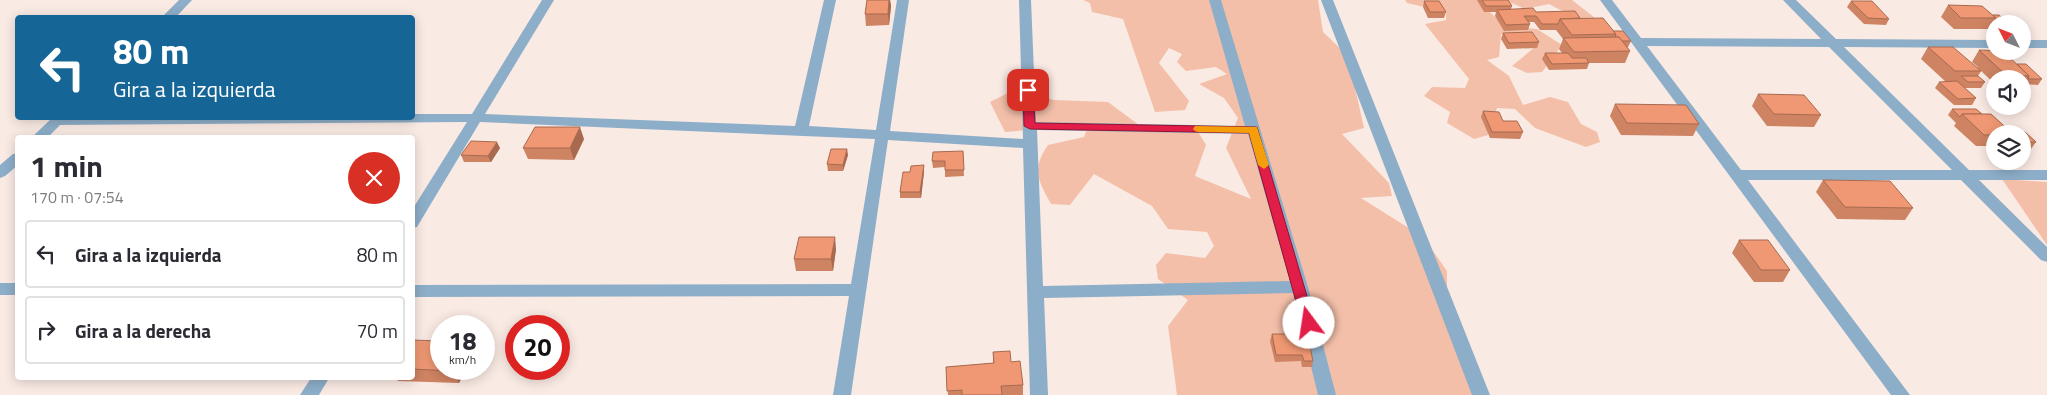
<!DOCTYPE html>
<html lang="es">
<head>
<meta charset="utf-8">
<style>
  body { margin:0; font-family:"Titillium Web",sans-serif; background:#f2f2f3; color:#2b2b33; height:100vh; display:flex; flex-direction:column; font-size:19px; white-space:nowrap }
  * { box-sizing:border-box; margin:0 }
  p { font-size:16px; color:#7c7c81 }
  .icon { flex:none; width:28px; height:28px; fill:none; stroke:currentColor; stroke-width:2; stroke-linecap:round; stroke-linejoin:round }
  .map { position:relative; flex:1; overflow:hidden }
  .side { position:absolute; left:15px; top:135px; width:400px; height:245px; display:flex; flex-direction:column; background:#fff; border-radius:5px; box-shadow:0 2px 12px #0003 }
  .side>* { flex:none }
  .banner { position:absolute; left:15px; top:15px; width:400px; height:105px; border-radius:5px; box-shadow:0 2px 12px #0003; background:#156597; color:#fff; overflow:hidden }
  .needle { width:32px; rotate:312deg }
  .buttons { position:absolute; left:1986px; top:15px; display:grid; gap:10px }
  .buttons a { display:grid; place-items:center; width:45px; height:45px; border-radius:50%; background:#fff; box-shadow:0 2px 12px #0003; font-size:25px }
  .speed { position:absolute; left:430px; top:315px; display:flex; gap:10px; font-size:25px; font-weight:700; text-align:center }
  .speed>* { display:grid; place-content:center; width:65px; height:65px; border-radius:50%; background:#fff; box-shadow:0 2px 12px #0003; line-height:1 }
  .speed small { font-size:12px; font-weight:400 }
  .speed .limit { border:8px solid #d22; background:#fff; color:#111 }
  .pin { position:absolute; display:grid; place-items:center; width:42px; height:42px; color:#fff; margin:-21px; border-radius:10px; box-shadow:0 2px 8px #0006 }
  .me { position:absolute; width:55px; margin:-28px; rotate:346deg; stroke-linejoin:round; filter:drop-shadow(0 0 4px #0008) }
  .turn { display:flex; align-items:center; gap:18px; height:105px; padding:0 15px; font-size:22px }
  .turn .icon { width:65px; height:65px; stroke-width:2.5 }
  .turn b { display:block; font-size:35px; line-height:42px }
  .round { display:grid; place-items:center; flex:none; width:52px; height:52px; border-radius:26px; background:#f2f2f3 }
  .summary { display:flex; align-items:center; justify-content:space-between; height:85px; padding:0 15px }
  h1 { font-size:30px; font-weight:700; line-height:38px }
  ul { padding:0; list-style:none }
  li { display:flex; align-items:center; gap:15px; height:68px; margin:0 10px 8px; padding:0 5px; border:2px solid #e1e1e2; border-radius:5px }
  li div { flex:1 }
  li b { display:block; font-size:19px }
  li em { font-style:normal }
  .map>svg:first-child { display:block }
</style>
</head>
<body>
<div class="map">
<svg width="2047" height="395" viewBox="0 0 2047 395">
  <rect width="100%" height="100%" fill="#faeae4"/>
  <g fill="#f4bfa9">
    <path d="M1083 0H1318L1323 32 1348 56 1364 128 1342 134 1389 183 1392 196 1361 198 1423 237 1447 271V297L1487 395H1177L1168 326 1188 300 1158 279 1156 265 1166 253 1205 258 1214 246 1207 232 1168 229 1152 206 1094 174 1070 205 1051 204C1038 180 1031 170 1048 145L1084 137 1089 125 1005 132 990 102 1016 89 1054 100 1108 102 1139 125H1194L1206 145 1195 176 1251 199 1226 148 1238 118 1224 98 1199 84 1227 74 1216 67 1186 71 1177 62 1182 54 1169 48 1159 63 1189 101 1185 110 1155 112 1123 19 1092 12 1090 3Z"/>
    <path d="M1405 0H1482L1481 4 1505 26 1537 29 1562 45 1542 72 1527 73 1512 66 1535 47 1533 38 1501 34 1499 57 1487 60 1509 76 1523 105 1550 97 1568 102 1581 124 1597 132 1600 142 1586 147 1535 128 1515 109 1497 108 1488 135 1474 139 1447 123 1450 112 1424 96 1432 87 1465 88 1469 79 1425 24 1446 20V12L1407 3Z"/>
    <path d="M1505 0H1572L1599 21 1587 24 1549 4 1525 9Z"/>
    <path d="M2002 179 2047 182V245Z"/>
  </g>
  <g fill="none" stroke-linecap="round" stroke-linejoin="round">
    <g fill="#8daec8" fill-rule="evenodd">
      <path d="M179 0H192L175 18H161Z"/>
      <path d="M542 0H554L485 114 795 126 824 0H836L809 126 876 130 897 0H909L890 131 1023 139 1019 0H1031L1036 122 1245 126 1209 0H1221L1308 287 1336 395H1318L1293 293 1044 298 1048 395H1030L1023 148 888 140 851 395H833L849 296 412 297V285L851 284 875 139 480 122 417 227 412 228V210L467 122 60 125 47 138H31L52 118H412V114H472ZM1037 130 1248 134 1290 281 1043 286Z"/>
      <path d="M1321 0H1333L1490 395H1472Z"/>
      <path d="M1600 0H1612L1641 38 1821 39 1783 0H1796L1836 39 1995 40V48L1844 47 1969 170H2047V180H1979L2047 247V262L2041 260 1961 180H1748L1910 395H1891ZM1647 46 1829 47 1952 170H1741Z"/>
      <rect x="2022" y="40" width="25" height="8"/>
      <path d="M18 153V165L5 176 0 178V165L13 154Z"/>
      <rect x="0" y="283" width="18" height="12"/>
      <path d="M311 378H329L319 395H300Z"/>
    </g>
  </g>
  <g fill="#ce8363">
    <path d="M867 0H890L891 6 889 25 866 26 865 14Z"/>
    <path d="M1477 0H1508L1512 6 1511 9 1536 12 1580 18 1613 31 1631 41 1628 47H1626L1630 51 1625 63H1589L1587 69 1549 70 1542 59 1545 53H1562L1559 49 1563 39 1556 30H1540L1534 22H1528L1530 24 1528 30 1504 31 1495 16 1496 12H1484Z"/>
    <path d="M1424 1 1446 12 1444 18H1428L1423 7Z"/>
    <path d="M1851 1 1889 19 1886 25 1864 24 1847 7Z"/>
    <path d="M1948 5 1993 15 2008 23 1995 24V29H1954L1941 17Z"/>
    <path d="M1503 33 1539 42 1537 48 1507 49 1501 39Z"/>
    <path d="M1928 47 1979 68 1972 62 1979 50 2017 64 2042 79 2038 85 2023 84 2022 85V79H1995V84L1981 71 1978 76 1985 82 1981 88H1965L1976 98 1972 105H1954L1935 88 1939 82H1946L1921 59Z"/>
    <path d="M1758 94 1821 115 1814 127 1767 126 1752 106Z"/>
    <path d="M1615 104 1699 124 1693 136 1621 135 1610 116Z"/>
    <path d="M1952 109H1976L1982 114H1991L2011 132H2025L2036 142 2031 149H2022V134H1995V146H1976L1954 126 1956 123 1948 115Z"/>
    <path d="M1483 111 1503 121 1523 132 1520 139 1490 138 1481 117Z"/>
    <path d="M584 139 574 160 528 159 523 148Z"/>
    <path d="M500 148 491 162H464L461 155Z"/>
    <path d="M963 151 964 176 945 177V167L933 168 932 161Z"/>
    <path d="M848 155 843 171H828L827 164Z"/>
    <path d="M910 172H924L921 198H900V192Z"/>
    <path d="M1823 180 1913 208 1905 220 1837 219 1816 192Z"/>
    <path d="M1739 240 1790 270 1783 282H1754L1732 253Z"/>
    <path d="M836 249 833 271H796L794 259Z"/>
    <path d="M1272 334 1300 347 1313 361 1312 367H1302L1301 361 1275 362 1270 341Z"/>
    <path d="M412 340 466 369 459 383 398 381 396 378H412Z"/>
    <path d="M993 352 1011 362 1023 385V395H948L946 367 993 363Z"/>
  </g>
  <g fill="#a76a50">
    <path d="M889 0H890L891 6 889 25 888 14Z"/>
    <path d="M580 127 584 139 574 160 570 148Z"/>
    <path d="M497 142 500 148 491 162 488 156Z"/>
    <path d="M847 149 848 155 843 171V165Z"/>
    <path d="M924 165V172L921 198 920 192Z"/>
    <path d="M835 237 836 249 833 271 831 259Z"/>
    <path d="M454 369H466L459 383 452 371Z"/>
  </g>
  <g fill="#ef9873" stroke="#a76a50">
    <path d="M867 0H889L888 14H865Z"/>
    <path d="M1482 0H1508L1512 6H1486Z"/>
    <path d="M1424 1H1439L1446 12H1430Z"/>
    <path d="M1851 1H1872L1889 19 1868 18Z"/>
    <path d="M1948 5 1982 6 1996 18H1961Z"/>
    <path d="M1533 8 1536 12 1575 11 1580 18 1560 19 1558 24H1542L1536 16H1524L1530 24 1506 25 1497 10Z"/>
    <path d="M1993 15H1999L2008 23H1993L1996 18Z"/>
    <path d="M1603 18 1616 34 1572 35 1560 19Z"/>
    <path d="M1613 31H1623L1631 41H1622L1619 37H1615L1616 34Z"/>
    <path d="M1532 32 1539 42 1509 43 1503 33Z"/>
    <path d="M1619 37 1630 51 1574 52 1563 38Z"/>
    <path d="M1928 47H1953L1981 71H1955Z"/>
    <path d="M1979 50 2003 51 2029 76 2006 75Z"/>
    <path d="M1545 53H1568L1572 58H1586L1589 63 1552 64Z"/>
    <path d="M2017 64H2026L2042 79H2028L2029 76Z"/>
    <path d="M1961 76H1978L1985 82H1968Z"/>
    <path d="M1957 81 1976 98 1958 99 1939 82Z"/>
    <path d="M1758 94 1804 95 1821 115 1774 114Z"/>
    <path d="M1615 104 1686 105 1699 124 1627 123Z"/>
    <path d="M1952 109H1976L1982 114H1962L1960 117Z"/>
    <path d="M1483 111 1499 112 1503 121H1517L1523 132H1492Z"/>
    <path d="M1962 114H1991L2013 134 1984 135Z"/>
    <path d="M535 127H580L570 148H523Z"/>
    <path d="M2011 132H2025L2036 142 2022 143V134H2013Z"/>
    <path d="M471 141 497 142 488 156 461 155Z"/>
    <path d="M831 149H847L843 165 827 164Z"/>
    <path d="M963 151 964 170H945V161H932L933 152Z"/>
    <path d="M924 165 920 192H900L903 172H910L911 166Z"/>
    <path d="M1823 180 1890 181 1913 208 1845 207Z"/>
    <path d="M799 237H835L831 259H794Z"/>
    <path d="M1739 240H1768L1790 270H1761Z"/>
    <path d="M1272 334H1297L1300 347H1310L1313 361H1304L1302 355H1276Z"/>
    <path d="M412 340 441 341V369H454L452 371 412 369Z"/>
    <path d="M1010 351 1011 362 1020 361 1023 385 1001 386 1002 395H962V390L947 391 946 367 994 363 993 352Z"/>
  </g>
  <path fill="#e11d48" stroke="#92132f" d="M1028 87 1033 90 1035 123 1257 127 1315 323 1313 326H1304L1302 323 1249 133 1030 129 1024 126 1023 90Z"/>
  <path fill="#f59e0b" d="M1195 126 1257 127 1269 165 1264 169 1258 165 1249 133 1198 132 1195 131 1193 129Z"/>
</svg>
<div class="buttons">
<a><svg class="needle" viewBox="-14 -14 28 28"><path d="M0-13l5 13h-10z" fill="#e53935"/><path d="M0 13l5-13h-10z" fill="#7c7c81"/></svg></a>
<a><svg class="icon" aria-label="sound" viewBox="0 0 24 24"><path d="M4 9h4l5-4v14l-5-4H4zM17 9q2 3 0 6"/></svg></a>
<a><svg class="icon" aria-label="layers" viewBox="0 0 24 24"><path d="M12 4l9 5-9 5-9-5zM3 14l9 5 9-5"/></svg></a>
</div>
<div class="speed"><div>18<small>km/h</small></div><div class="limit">20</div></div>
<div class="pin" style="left:1028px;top:90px;background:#d93025"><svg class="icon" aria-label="arrive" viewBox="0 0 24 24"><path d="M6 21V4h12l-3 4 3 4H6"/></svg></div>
<svg class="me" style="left:1309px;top:323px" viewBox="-20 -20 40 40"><circle r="19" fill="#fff"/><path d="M0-13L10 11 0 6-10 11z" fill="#e11d48"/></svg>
<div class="banner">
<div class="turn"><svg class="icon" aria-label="left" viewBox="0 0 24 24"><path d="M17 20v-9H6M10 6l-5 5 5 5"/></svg><div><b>80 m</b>Gira a la izquierda</div></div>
</div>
<section class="side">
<div class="summary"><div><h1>1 min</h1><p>170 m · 07:54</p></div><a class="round" style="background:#d93025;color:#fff"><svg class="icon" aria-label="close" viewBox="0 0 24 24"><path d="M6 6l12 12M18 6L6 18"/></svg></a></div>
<ul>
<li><svg class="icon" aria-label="left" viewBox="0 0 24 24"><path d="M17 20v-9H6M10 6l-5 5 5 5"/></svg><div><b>Gira a la izquierda</b></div><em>80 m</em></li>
<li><svg class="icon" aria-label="right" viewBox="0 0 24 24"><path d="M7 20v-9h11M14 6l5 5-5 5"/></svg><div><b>Gira a la derecha</b></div><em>70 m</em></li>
</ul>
</section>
</div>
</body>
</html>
